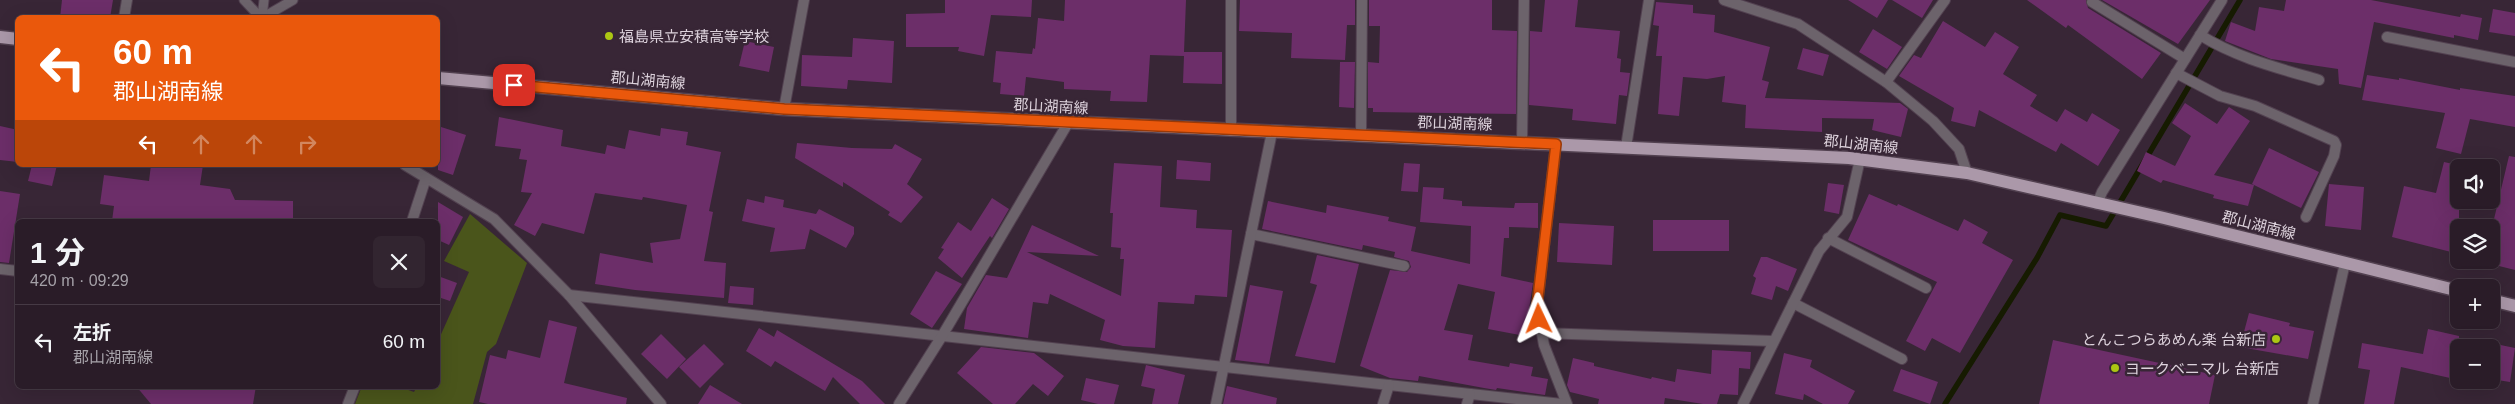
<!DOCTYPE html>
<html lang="ja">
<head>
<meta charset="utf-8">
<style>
  body { margin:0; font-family:Helvetica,"Noto Sans JP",sans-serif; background:#322530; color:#f1f3f6; height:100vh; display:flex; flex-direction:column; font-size:19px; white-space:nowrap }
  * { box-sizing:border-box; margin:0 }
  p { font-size:16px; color:#a5a1a8 }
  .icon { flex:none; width:28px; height:28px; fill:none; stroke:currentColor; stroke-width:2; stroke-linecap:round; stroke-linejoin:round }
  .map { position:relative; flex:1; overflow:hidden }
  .details { position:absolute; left:15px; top:219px; width:425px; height:170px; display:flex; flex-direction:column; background:#2a1c28; border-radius:8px; box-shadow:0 5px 20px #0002,0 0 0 1px #463a45 }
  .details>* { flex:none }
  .guide { position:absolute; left:15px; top:15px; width:425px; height:152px; border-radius:8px; box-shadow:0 5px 20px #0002,0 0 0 1px #463a45; background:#ea580c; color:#fff; overflow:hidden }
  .tools { position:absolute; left:2450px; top:159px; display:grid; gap:10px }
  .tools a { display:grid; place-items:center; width:50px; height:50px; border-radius:8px; background:#2a1c28; box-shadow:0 5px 20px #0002,0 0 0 1px #463a45; font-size:25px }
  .pin { position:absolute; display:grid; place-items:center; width:42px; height:42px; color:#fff; margin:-21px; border-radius:10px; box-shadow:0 2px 8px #0006 }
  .me { position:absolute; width:55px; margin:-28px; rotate:358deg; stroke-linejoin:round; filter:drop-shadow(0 0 4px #0008) }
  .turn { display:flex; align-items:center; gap:18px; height:105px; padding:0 15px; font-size:22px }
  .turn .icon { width:65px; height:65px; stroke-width:2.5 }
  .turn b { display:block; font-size:35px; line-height:42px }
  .lanes { display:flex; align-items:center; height:48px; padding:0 15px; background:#0003; justify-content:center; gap:25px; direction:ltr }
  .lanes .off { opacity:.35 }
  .round { display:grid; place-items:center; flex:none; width:52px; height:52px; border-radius:8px; background:#322530 }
  .head { display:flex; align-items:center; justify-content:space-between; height:85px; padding:0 15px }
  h1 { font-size:30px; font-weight:700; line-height:38px }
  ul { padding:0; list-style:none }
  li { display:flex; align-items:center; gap:15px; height:75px; padding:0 15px; border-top:1px solid #463a45 }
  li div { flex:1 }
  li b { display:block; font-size:19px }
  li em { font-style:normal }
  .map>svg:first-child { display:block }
</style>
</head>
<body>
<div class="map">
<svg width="2515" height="404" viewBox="0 0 2515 404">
  <rect width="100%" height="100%" fill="#382636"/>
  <path fill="#4a551b" d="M470 214 527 263 496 344 487 352 473 404H355L362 386H397L414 392 417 386H438V341L469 272 444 261Z"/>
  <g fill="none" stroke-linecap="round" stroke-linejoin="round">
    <path stroke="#161b01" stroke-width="5.5" d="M1945 404 2037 258 2060 215 2106 226 2240 0"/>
  </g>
  <g fill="#6c2e69">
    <path d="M62 0H113L110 18H60Z"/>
    <path d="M945 0H1032L1031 17 991 15 984 56 958 51 959 47H906V14L945 13Z"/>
    <path d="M1065 0H1186L1184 52H1222V84L1183 83 1184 56 1150 55 1147 102 1110 101 1111 91 1064 89V82L1026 77 1024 96 1000 94 1001 83 993 82 996 51 1032 54 1033 48 1035 49 1038 18 1064 21Z"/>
    <path d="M1240 0H1355V25H1347L1345 60 1291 58 1292 33 1239 31Z"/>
    <path d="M1369 0H1492V30L1517 31 1516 114 1373 112V108H1368V62L1379 63 1380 26H1369Z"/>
    <path d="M1545 0H1578L1575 27 1620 31 1617 58 1621 59 1620 72 1630 73 1627 96 1619 95 1616 124 1572 120 1573 109 1529 105 1530 31 1542 32Z"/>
    <path d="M1848 0H1888L1877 18Z"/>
    <path d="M1892 0H1933L1922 18Z"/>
    <path d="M2027 0H2086L2088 8 2161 53 2142 79 2068 25 2066 28Z"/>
    <path d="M2102 0H2210L2178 44Z"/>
    <path d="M2286 0H2371L2460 17 2461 14 2482 18 2478 40 2454 35V38L2374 22 2361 88 2339 84 2338 69 2271 59 2225 41 2231 22 2255 31 2259 7 2284 11Z"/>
    <path d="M1656 2 1693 5V13L1715 15 1714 32 1770 47 1762 80 1769 82 1765 98 1900 103 1908 109 1901 137 1872 130 1874 119 1822 118V132L1745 128 1746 105 1722 102 1725 76 1707 79 1683 77 1679 116 1658 114 1662 56H1656L1659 26 1653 25Z"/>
    <path d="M2493 9 2515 13V36L2489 32Z"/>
    <path d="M1943 21 1985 47 1995 32 2019 47 2003 74 2037 95 2030 106 2057 122 2065 109 2087 122 2092 113 2120 130 2098 166 2061 143 2056 152 1979 110 1975 127 1951 121 1954 108 1899 76 1914 55 1921 58Z"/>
    <path d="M1873 29 1902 47 1887 69 1859 52Z"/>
    <path d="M853 38 894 41 892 83 848 80 847 89 801 86 802 55 852 57Z"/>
    <path d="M745 41 774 47 769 72 739 66Z"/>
    <path d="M1803 48 1829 55 1823 76 1797 69Z"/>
    <path d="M1340 62H1355L1354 108 1339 107Z"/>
    <path d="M2367 75 2399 80V78L2460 90V88L2515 96V127L2470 119 2461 154 2436 148 2445 113 2362 100Z"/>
    <path d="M2185 103 2217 124 2229 107 2250 121 2214 175 2254 185 2248 206 2213 198 2214 195 2163 180 2161 183 2137 171 2146 152 2175 166 2191 136 2172 123Z"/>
    <path d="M499 117 563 130 561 146 605 154 607 145 625 149 629 130 660 136 661 128 688 132 686 145 721 152 709 211 713 212 704 261 726 263 724 298 635 290 595 284 600 253 653 263 650 243 680 239 687 205 643 197 642 200 595 193 584 234 542 223 535 236 514 225 532 193 521 192 527 160 519 159 521 149 495 146Z"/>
    <path d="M0 126 18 130V162L0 160Z"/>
    <path d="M438 126 466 135 453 175 438 170Z"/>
    <path d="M797 143 852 148 892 149 895 144 922 159 907 184 923 197 901 223 888 215 890 212 843 182V187L795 158Z"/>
    <path d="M2269 148 2319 172 2301 208 2252 184Z"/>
    <path d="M2509 156 2515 157V270L2491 264V238L2496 219H2494Z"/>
    <path d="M1177 160 1211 163 1210 181 1176 179Z"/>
    <path d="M2444 162 2462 166 2459 168 2454 197 2459 199V254L2392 237 2404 186 2436 193Z"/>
    <path d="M1114 163 1162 166 1160 207 1197 210 1196 228 1232 230 1227 297 1195 295 1194 304 1158 302 1155 348 1123 346 1100 340 1105 320 1050 294 1048 304 1033 302 1028 338 964 329 967 308 986 275 1007 278 1032 225 1099 256 1027 252 1121 296 1124 259H1120L1121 248 1111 247 1113 213H1110Z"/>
    <path d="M1404 163 1420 164 1418 192 1401 191Z"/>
    <path d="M32 165H57L52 186 28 181Z"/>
    <path d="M151 165H203L200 185 230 189 235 200 293 201V221H112L114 206 100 204 104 175 149 181Z"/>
    <path d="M1828 183 1844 185 1839 214 1824 211Z"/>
    <path d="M2329 184 2364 187 2361 230 2325 226Z"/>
    <path d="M1423 187 1444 188 1443 199 1462 201V206L1514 208 1515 203H1538V228L1509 227V238H1504L1501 276 1533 283 1525 336 1488 329 1495 292 1458 284 1444 330 1473 335 1468 360 1509 367 1510 363 1533 367 1531 376 1548 379 1545 395 1497 388 1496 390 1484 388 1419 376 1418 381 1390 378 1360 366 1390 270 1407 272 1411 267 1409 261 1394 257 1395 252 1363 245 1362 250 1262 229 1268 201 1326 213 1327 205 1389 217 1388 221 1416 227 1411 251 1470 264 1471 226 1420 222Z"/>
    <path d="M0 191 20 194 9 263 0 262Z"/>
    <path d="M1869 194 1897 206 1898 204 1958 231 1964 219 1988 232 1982 243 2013 260 1960 353 1932 338 1925 351 1906 341 1937 282 1848 240Z"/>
    <path d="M765 196 784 200 783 207 816 214 819 209 854 227V234L846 248 810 229 805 249 770 252 775 228 742 221 747 199 764 203Z"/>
    <path d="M992 198 1009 209 992 238 990 236 962 278 938 258 944 249 941 248 958 222 971 231Z"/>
    <path d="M438 202 463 217 449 245 438 240Z"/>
    <rect x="1653" y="220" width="76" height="31"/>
    <path d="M1559 223 1614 226 1612 265 1557 262Z"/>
    <path d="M1317 255 1359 264 1335 363 1295 356 1317 285 1310 283Z"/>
    <path d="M1761 257H1767L1797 269 1788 291 1776 286 1772 300 1751 294 1756 278 1753 276Z"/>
    <path d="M936 271 962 284 932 328 910 314Z"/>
    <path d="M438 276 457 283 450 301 438 297Z"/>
    <path d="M1250 285 1283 291 1269 364 1235 360Z"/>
    <path d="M730 286 754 288 753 305 728 303Z"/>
    <path d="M2249 313 2290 323 2289 326 2314 331 2308 359 2240 347Z"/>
    <path d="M549 320 577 327 564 383 627 398 626 404H488L479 402 490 355 506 359 508 350 540 358Z"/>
    <path d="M759 328 774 337 777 330 862 381 885 404H860L833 377 825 391 775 361 771 367 746 351Z"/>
    <path d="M2428 329 2459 336V380L2401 367 2394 404H2364L2370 370 2358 368 2362 343 2423 354Z"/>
    <path d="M661 334 686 359 667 379 641 354Z"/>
    <path d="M2053 340 2215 375 2209 404H2039Z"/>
    <path d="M2491 343 2515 348 2510 382 2491 379Z"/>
    <path d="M704 344 724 364 700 388 679 367Z"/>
    <path d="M981 347 1034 353 1064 376 1048 396 1033 384 1015 404H993L957 373Z"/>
    <path d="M1712 350 1751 352 1750 369 1739 368 1738 395 1720 394 1717 404H1703L1665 398 1664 404H1598L1599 399 1570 392 1567 385 1573 358 1594 363V366L1651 379 1652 377 1675 382 1677 369 1711 374Z"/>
    <path d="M1784 353 1812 360 1810 367 1855 391 1848 404H1823L1804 394 1803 400 1775 394Z"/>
    <path d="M1146 365 1185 375 1178 404H1152L1155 389 1141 386Z"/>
    <path d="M1901 369 1938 382 1930 404 1893 391Z"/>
    <path d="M1086 378 1119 385 1114 404H1098L1081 400Z"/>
    <path d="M710 385 742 404H698Z"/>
    <path d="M136 386H256L253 404H151Z"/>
    <path d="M1227 386 1277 398 1276 404H1223Z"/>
  </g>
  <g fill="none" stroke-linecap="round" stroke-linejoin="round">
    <g stroke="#524150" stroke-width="11">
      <g id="service">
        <path d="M244 0 261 18"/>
        <path d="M262 18 293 0"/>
        <path d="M262 18 264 0"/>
      </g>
    </g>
    <g stroke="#524150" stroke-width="12">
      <g id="minor">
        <path d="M1724 0 1798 24 1886 82 1933 121 1959 149 1967 173"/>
        <path d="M2092 2 2185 59"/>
        <path d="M124 18 127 0"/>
        <path d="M2200 35C2237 58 2278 68 2319 80"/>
        <path d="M2387 37 2515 62"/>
        <path d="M2176 73 2220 96 2255 106 2334 141 2336 145 2334 156 2306 217"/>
        <path d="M1886 82 1945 0"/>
        <path d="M784 109 804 0"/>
        <path d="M1231 131V0"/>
        <path d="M1361 136 1362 0"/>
        <path d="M1522 142 1524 0"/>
        <path d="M1556 144 1537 306 1544 345 1567 404"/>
        <path d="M1626 147 1649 0"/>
        <path d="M405 165 494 219 569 295 661 404"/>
        <path d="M2097 204 2102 192 2222 0"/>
        <path d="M412 221 426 178"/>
        <path d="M1251 234 1404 266"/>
        <path d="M1828 238 1926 288"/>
        <path d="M0 269 18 271"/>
        <path d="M569 295 1562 404"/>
        <path d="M1793 303 1902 359"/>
        <path d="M1542 333 1773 341"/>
        <path d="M348 404 355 386"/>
        <path d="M899 404 942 336 1068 123"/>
        <path d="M1216 404 1272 132"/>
        <path d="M1383 404 1389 385"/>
        <path d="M1467 404 1470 394"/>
        <path d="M1743 404 1819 251 1847 217 1860 159"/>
        <path d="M2313 404 2345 263"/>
      </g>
    </g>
    <g stroke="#524150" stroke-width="15">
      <g id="primary">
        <path d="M0 37 18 39"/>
        <path d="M438 78 784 109 1849 158 1967 173 2164 218 2459 291"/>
        <path d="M2491 300 2515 306"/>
      </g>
    </g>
    <use href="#service" stroke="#6c636b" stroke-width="9"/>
    <use href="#minor" stroke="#6c636b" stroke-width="10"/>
    <use href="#primary" stroke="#ab98a9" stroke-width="12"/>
  </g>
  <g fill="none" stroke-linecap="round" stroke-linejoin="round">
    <g stroke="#983908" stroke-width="12">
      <path id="route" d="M514 85 784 109 1556 144 1537 306 1539 319"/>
    </g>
    <use href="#route" stroke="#ea580c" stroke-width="9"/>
  </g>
  <g fill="#acc613" stroke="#382636" stroke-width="2">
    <circle cx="609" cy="36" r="5"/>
    <circle cx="2276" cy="339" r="5"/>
    <circle cx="2115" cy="368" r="5"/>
  </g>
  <g text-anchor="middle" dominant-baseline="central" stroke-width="5" stroke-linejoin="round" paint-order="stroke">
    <g font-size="15" fill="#dcd1db" stroke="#382636" text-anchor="start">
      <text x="619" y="36">福島県立安積高等学校</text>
      <text x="2266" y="339" text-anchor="end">とんこつらあめん楽 台新店</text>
      <text x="2125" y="368">ヨークベニマル 台新店</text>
    </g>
    <g font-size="15" fill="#dcd1db" stroke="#382636">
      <text transform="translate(648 80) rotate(5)">郡山湖南線</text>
      <text transform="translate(1051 106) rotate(3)">郡山湖南線</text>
      <text transform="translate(1455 123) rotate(2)">郡山湖南線</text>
      <text transform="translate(1861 144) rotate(6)">郡山湖南線</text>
      <text transform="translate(2259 225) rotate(14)">郡山湖南線</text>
    </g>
  </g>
</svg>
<div class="tools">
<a><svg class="icon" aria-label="sound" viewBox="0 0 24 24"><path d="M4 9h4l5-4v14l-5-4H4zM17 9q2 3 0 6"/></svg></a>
<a><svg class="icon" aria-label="layers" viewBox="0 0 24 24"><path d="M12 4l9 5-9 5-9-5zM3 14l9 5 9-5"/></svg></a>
<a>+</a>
<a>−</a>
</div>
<div class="pin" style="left:514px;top:85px;background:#d93025"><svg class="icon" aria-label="arrive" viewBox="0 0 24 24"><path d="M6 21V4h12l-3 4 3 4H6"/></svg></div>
<svg class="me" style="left:1539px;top:319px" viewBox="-20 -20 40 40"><path d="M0-17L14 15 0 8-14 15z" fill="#ea580c" stroke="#fff" stroke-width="4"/></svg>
<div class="guide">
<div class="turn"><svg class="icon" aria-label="left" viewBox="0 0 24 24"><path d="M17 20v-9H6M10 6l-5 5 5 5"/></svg><div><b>60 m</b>郡山湖南線</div></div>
<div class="lanes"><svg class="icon" aria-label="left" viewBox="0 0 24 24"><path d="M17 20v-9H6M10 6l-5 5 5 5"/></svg><svg class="icon off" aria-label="ahead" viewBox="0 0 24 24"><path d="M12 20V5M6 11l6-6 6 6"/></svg><svg class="icon off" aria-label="ahead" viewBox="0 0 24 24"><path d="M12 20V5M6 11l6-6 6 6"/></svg><svg class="icon off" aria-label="right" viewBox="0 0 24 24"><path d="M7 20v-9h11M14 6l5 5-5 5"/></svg></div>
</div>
<section class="details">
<div class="head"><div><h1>1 分</h1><p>420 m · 09:29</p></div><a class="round"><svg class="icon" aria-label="close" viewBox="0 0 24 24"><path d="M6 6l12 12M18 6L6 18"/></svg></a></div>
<ul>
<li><svg class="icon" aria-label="left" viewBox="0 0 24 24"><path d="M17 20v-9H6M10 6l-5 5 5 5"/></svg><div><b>左折</b><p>郡山湖南線</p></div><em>60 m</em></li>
</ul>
</section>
</div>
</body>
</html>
